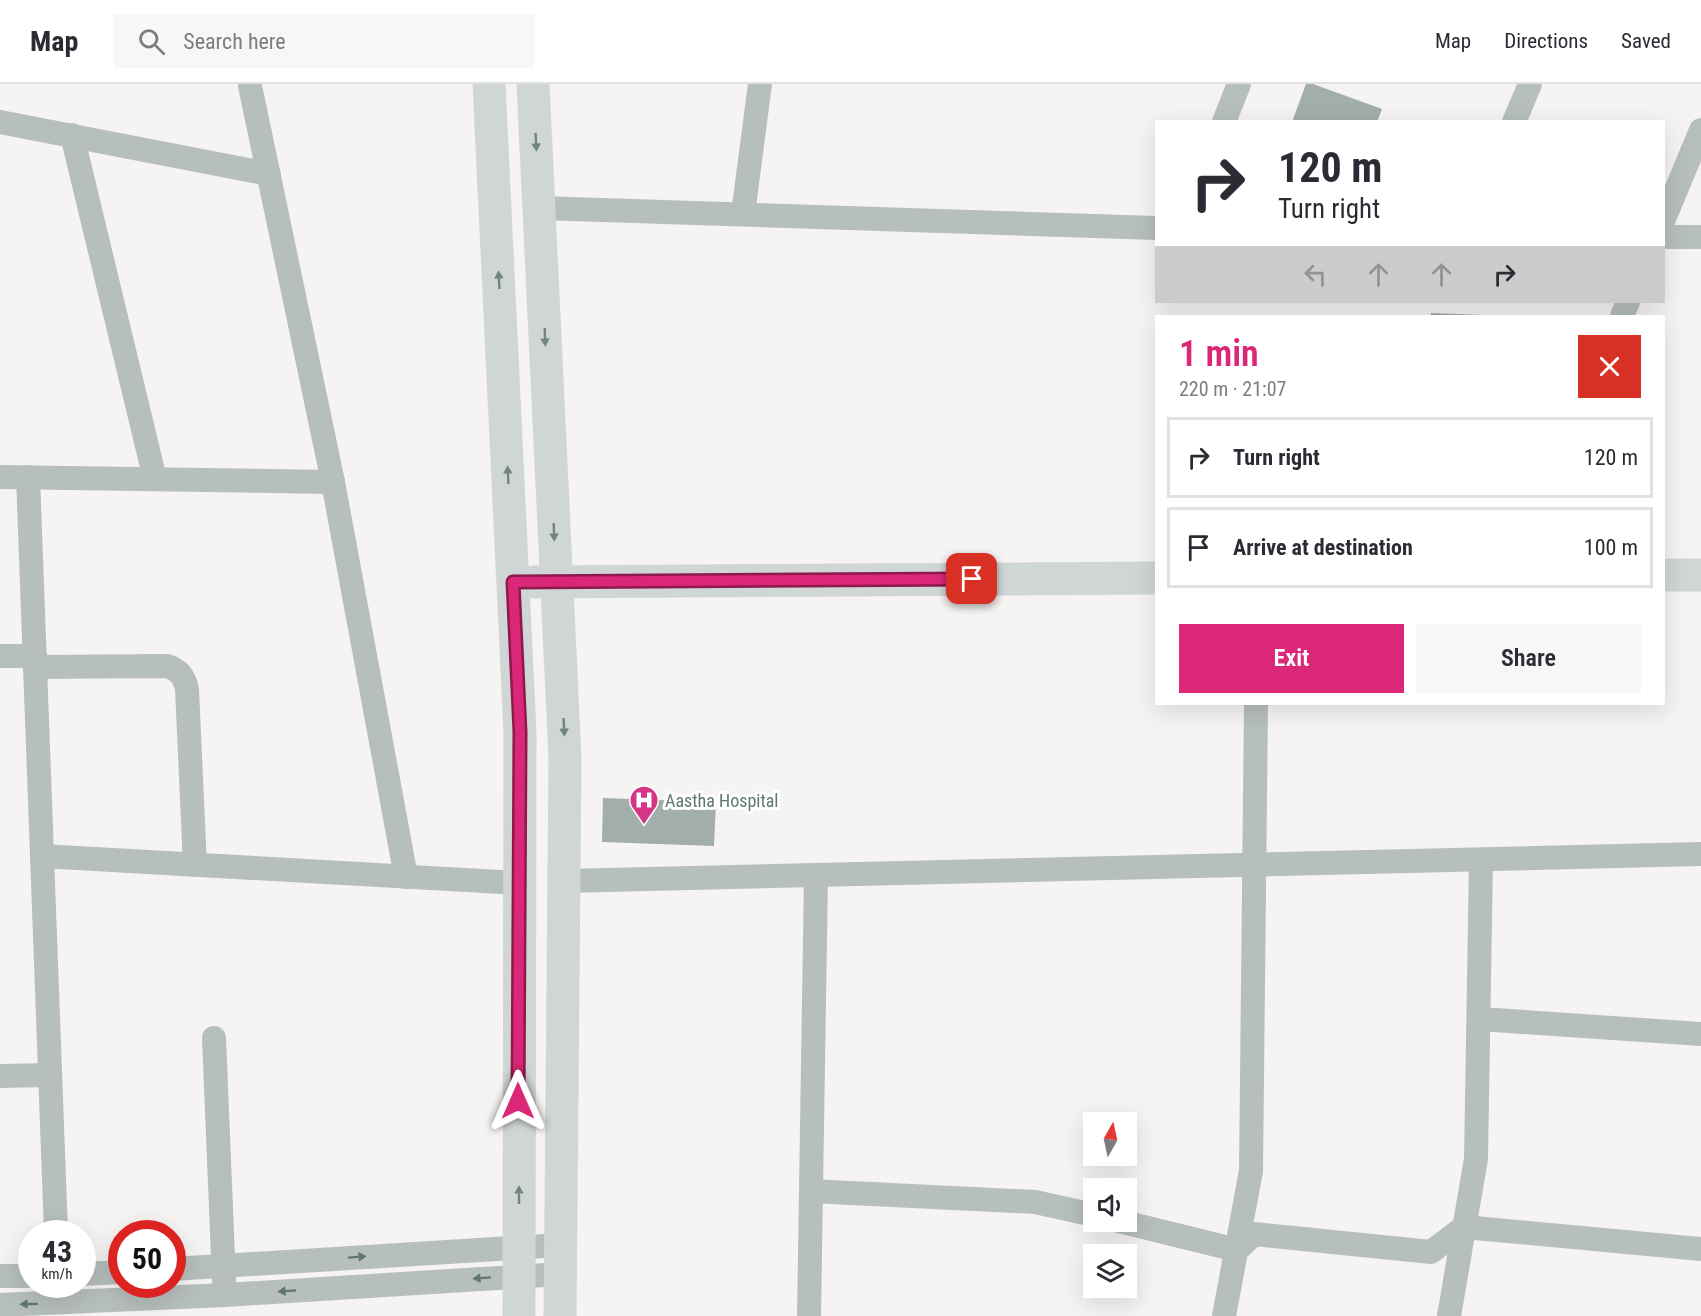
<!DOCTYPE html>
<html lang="en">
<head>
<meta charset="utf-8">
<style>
  body { margin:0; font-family:"Roboto Condensed",sans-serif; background:#f7f7f7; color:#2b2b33; height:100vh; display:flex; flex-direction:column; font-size:22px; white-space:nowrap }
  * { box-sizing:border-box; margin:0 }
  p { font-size:20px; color:#7c7c81 }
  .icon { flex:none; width:33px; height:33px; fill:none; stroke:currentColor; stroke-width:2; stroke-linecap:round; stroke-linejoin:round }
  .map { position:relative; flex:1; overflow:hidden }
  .panel { position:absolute; left:1155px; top:231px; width:510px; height:390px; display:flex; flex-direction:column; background:#fff; border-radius:0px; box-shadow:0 6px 24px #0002 }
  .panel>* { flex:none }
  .guide { position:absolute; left:1155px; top:36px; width:510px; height:183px; border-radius:0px; box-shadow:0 6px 24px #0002; background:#fff; color:#2b2b33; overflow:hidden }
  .needle { width:39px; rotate:9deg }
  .buttons { position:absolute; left:1083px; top:1028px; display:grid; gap:12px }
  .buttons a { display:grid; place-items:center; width:54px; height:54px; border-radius:0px; background:#fff; box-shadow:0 6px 24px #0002; font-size:30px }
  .speed { position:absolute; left:18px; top:1136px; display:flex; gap:12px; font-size:30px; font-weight:700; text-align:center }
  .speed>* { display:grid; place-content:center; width:78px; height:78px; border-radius:50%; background:#fff; box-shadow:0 6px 24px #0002; line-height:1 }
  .speed small { font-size:15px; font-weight:400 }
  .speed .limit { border:9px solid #d22; background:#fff; color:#111 }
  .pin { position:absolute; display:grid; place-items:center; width:51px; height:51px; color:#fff; margin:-26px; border-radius:12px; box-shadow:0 3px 9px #0006 }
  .me { position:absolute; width:66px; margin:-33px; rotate:0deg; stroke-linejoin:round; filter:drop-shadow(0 0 4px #0008) }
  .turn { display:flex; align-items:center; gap:21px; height:126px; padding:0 24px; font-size:27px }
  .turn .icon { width:78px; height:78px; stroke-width:2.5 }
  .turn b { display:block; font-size:42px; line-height:51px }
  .lanes { display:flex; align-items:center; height:57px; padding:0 24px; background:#0003; justify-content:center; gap:30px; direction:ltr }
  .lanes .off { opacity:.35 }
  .round { display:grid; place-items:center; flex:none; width:63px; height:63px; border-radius:0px; background:#f7f7f7 }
  .overview { display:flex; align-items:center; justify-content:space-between; height:102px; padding:0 24px }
  h1 { font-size:36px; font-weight:600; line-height:45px; color:#db2777 }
  .cta { display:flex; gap:12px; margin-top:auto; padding:12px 24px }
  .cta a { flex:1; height:69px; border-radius:0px; background:#db2777; color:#fff; font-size:24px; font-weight:600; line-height:69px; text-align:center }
  .cta a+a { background:#f7f7f7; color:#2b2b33 }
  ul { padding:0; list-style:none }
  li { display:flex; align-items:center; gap:18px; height:81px; margin:0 12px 9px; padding:0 12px; border:3px solid #e1e1e2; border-radius:0px }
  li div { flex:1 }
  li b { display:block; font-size:22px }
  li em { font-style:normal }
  header { display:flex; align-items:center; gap:36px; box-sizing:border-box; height:84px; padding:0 30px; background:#fff; border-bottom:2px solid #e1e1e2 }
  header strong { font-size:28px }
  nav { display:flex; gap:33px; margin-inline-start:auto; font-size:21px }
  .search { width:420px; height:54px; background:#f7f7f7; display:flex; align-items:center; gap:15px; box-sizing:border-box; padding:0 21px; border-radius:0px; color:#7c7c81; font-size:22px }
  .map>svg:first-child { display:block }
</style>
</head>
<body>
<header>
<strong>Map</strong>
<div class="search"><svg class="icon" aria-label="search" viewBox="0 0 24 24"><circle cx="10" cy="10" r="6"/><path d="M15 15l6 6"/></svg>Search here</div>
<nav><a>Map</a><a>Directions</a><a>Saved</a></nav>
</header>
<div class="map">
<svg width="1701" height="1232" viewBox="0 0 1701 1232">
  <rect width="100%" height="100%" fill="#f6f4f3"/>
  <g fill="#a1aeaa">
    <path d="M1306 0H1313L1382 25 1377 38H1292Z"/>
    <path d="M1431 229 1484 231V232H1431Z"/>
    <path d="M603 714 716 718 714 762 602 758Z"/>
  </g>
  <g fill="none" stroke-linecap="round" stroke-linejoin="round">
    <g stroke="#b7bfbd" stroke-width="24">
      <path d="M250 2 333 398 406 793"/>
      <path d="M0 38 269 90"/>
      <path d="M1224 38 1239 0"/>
      <path d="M1514 38 1530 0"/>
      <path d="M72 51 155 395"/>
      <path d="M540 124 1156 144"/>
      <path d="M743 130 760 0"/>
      <path d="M1664 135 1701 46"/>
      <path d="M1664 153H1701"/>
      <path d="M1622 232 1628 218"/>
      <path d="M0 393 333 398"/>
      <path d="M28 393 56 1149"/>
      <path d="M0 572H35"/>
      <path d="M35 583 167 582C179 586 184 592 187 605L195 781"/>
      <path d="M42 772 519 799"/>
      <path d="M565 797 1701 770"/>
      <path d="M1480 935 1701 950"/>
      <path d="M214 954 224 1197"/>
      <path d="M0 992 49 991"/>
      <path d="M811 1107 1035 1118 1094 1131"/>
      <path d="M1119 1137 1237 1166 1254 1150 1431 1168 1464 1143 1701 1165"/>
      <path d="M172 1185 561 1161"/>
      <path d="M82 1190 122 1188"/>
      <path d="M0 1192H32"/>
      <path d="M0 1221 225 1211 561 1190"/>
      <path d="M809 1232 816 791"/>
      <path d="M1224 1232 1251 1087 1256 620"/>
      <path d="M1449 1232 1476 1075 1481 776"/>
    </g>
    <g stroke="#d0d6d5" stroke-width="33">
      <path d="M489 0 520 648 519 1232"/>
      <path d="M533 0 565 674 560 1232"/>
      <path d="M1664 491H1701"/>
      <path d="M534 498 1156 494"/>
    </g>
  </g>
  <defs><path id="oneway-solid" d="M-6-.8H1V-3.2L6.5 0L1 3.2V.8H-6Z" transform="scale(1.5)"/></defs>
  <g fill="#70857f">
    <use href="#oneway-solid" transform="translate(536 58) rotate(87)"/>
    <use href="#oneway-solid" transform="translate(499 196) rotate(-93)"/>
    <use href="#oneway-solid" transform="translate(545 253) rotate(88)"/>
    <use href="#oneway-solid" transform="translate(508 391) rotate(-93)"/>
    <use href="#oneway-solid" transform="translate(554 448) rotate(88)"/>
    <use href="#oneway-solid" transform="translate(564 643) rotate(87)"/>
    <use href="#oneway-solid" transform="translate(519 1111) rotate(-90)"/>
  </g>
  <g fill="#5f7770">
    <use href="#oneway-solid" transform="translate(357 1173) rotate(-4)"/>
    <use href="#oneway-solid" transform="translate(482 1194) rotate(176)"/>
    <use href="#oneway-solid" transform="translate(287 1207) rotate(176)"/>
    <use href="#oneway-solid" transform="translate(29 1220) rotate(179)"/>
  </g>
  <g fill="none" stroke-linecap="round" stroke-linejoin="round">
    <g stroke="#8e194d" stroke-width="15">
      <path id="route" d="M518 1017 520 648 513 498 972 495"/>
    </g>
    <use href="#route" stroke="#db2777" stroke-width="10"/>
  </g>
  <defs>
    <g id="hospital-pin" transform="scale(1.5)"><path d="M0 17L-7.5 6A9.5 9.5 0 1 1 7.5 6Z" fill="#d43585" stroke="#fff"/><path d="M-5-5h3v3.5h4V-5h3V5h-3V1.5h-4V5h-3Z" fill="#fff"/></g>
  </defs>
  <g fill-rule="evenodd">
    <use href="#hospital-pin" x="644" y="716"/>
  </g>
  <g text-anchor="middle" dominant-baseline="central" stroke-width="6" stroke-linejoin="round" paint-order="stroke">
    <g font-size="18" fill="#5f7770" stroke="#fff" text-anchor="start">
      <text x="665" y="716">Aastha Hospital</text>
    </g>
  </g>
</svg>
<div class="buttons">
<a><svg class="needle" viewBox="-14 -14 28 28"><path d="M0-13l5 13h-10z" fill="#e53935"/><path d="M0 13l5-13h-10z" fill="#7c7c81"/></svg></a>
<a><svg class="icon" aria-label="sound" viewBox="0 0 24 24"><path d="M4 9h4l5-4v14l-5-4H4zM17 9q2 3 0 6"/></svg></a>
<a><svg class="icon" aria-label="layers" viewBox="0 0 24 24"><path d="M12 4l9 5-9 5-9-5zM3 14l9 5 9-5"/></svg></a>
</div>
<div class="speed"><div>43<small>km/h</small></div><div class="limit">50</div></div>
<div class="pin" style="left:972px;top:495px;background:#d93025"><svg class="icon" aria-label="arrive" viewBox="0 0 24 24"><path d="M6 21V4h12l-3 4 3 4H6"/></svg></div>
<svg class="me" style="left:518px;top:1017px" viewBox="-20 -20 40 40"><path d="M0-17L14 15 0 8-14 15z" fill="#db2777" stroke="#fff" stroke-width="4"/></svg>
<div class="guide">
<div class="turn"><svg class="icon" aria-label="right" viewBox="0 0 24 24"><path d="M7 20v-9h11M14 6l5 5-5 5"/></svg><div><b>120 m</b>Turn right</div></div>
<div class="lanes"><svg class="icon off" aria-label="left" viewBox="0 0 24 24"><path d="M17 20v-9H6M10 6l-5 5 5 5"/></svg><svg class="icon off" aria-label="ahead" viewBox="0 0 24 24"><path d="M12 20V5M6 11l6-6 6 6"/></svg><svg class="icon off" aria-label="ahead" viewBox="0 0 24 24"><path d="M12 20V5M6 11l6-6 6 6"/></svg><svg class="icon" aria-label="right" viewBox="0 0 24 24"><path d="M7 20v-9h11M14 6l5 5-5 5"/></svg></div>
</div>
<section class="panel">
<div class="overview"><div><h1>1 min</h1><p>220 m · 21:07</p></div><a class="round" style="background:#d93025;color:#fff"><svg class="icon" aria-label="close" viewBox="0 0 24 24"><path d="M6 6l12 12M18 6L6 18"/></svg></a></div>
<ul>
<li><svg class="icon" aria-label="right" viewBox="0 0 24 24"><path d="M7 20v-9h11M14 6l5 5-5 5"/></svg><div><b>Turn right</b></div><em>120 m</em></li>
<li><svg class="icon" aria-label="arrive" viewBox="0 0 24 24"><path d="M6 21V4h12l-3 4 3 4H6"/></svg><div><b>Arrive at destination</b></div><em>100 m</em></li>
</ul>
<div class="cta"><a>Exit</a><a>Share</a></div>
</section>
</div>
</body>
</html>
